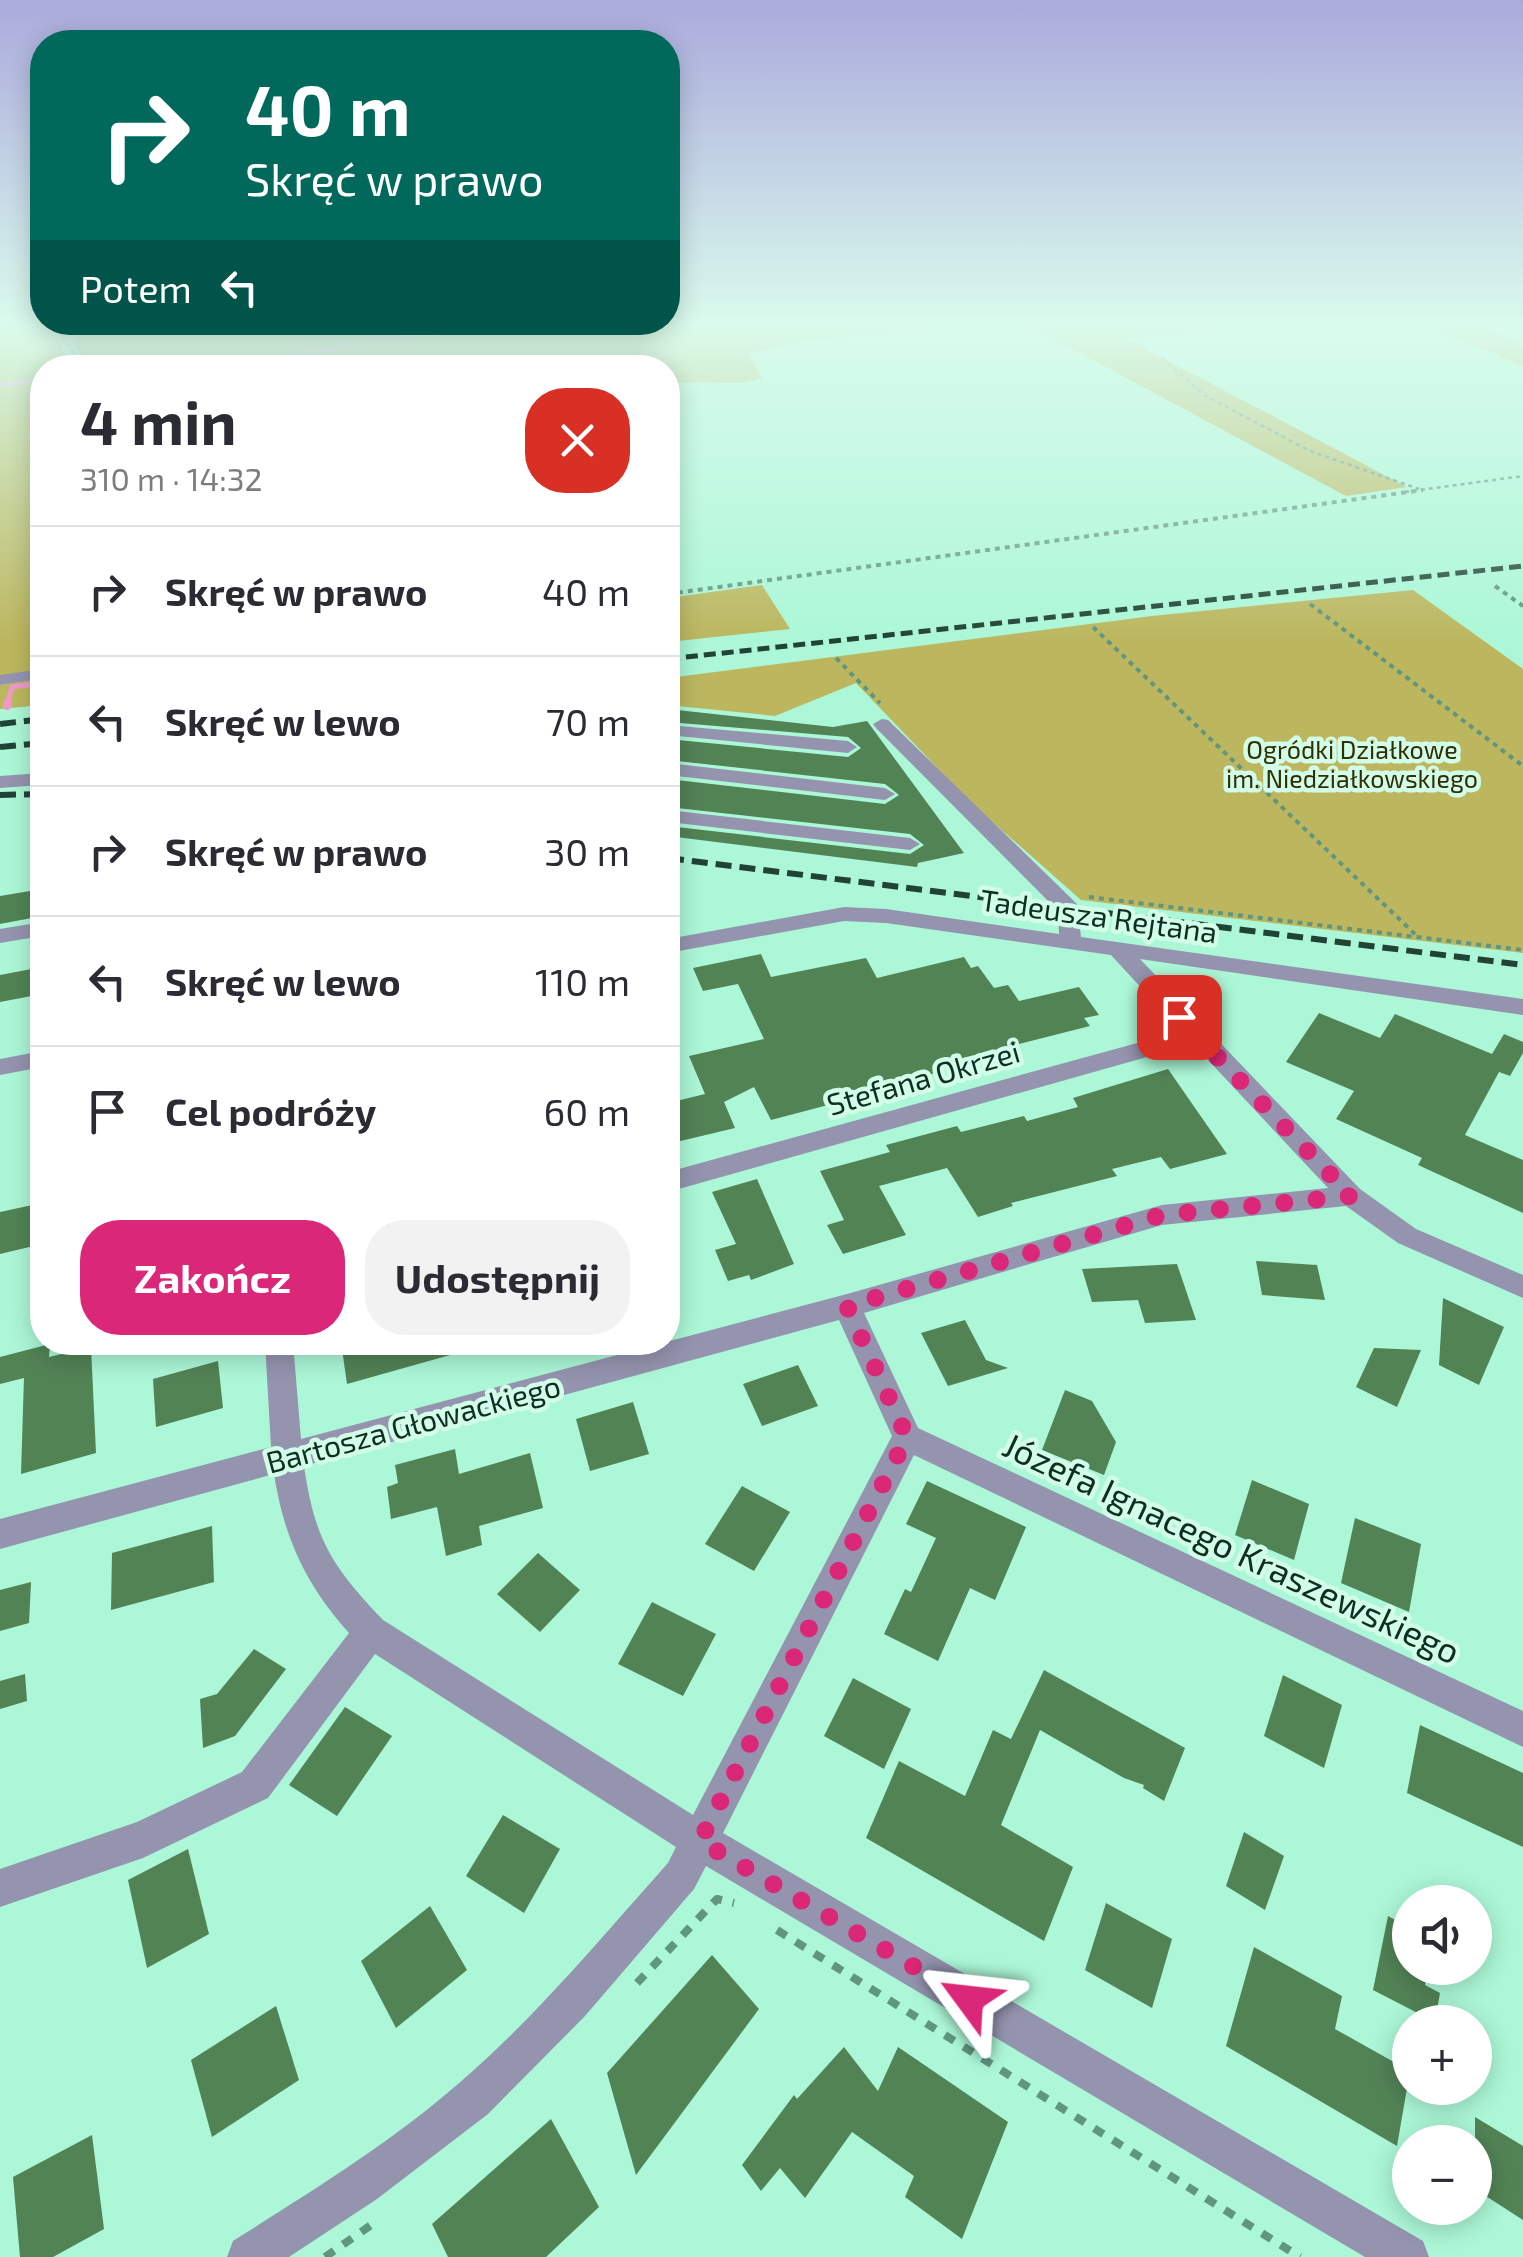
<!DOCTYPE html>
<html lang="pl">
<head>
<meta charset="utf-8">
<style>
  body { margin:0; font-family:"Exo 2",sans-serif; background:#f2f2f3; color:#2b2b33; height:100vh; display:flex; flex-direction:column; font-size:38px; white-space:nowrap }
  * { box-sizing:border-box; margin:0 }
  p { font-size:32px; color:#7c7c81 }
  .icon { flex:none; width:55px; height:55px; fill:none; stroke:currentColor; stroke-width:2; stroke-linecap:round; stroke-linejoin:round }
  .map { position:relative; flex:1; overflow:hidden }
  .side { position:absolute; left:30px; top:355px; width:650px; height:1000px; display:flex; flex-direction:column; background:#fff; border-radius:40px; box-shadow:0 5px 25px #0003 }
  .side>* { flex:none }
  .top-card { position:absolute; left:30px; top:30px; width:650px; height:305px; border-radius:40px; box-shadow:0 5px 25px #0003; background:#00695c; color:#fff; overflow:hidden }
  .controls { position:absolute; left:1392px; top:1885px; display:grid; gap:20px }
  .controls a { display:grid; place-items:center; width:100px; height:100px; border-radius:50%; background:#fff; box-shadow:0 5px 25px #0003; font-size:50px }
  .pin { position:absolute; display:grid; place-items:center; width:85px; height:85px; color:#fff; margin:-42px; border-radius:20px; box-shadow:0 5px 15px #0006 }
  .me { position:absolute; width:110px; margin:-55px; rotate:300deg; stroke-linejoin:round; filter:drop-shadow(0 0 8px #0008) }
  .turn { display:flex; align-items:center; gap:35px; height:210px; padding:0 50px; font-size:45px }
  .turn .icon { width:130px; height:130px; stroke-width:2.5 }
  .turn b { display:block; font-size:70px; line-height:85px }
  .then { display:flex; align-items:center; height:95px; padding:0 50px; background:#0003; gap:20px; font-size:38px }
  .round { display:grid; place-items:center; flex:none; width:105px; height:105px; border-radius:40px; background:#f2f2f3 }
  .headline { display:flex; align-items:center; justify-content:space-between; height:170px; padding:0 50px }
  h1 { font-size:60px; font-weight:700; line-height:75px }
  .primary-button { display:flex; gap:20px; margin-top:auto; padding:20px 50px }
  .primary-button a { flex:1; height:115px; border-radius:40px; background:#db2777; color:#fff; font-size:40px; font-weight:700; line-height:115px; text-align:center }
  .primary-button a+a { background:#f2f2f3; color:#2b2b33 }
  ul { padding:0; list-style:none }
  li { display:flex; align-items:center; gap:30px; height:130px; padding:0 50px; border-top:2px solid #e1e1e2 }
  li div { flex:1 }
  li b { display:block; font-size:38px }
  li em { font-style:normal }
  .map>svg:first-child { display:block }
</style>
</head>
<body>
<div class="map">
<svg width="1523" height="2257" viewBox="0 0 1523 2257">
  <rect width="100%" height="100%" fill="#acf7d7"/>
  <g fill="#bcb75f">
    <path d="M0 323H47L73 367 42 368V672L0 677Z"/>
    <path d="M62 323H970L802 341 748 354 762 378 741 383 668 382V368L88 367Z"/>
    <path d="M1024 323H1262L1125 338 1407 487 1346 496Z"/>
    <path d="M1422 323H1507L1483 327 1523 343V366Z"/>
    <path d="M762 585 790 629 668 642V598Z"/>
    <path d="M1413 590 1523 669V953L1081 900 970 802 856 683 775 716 668 705V678L1152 616Z"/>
    <path d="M42 679V705L0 709V685Z"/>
  </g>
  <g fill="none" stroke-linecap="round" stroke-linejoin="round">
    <g stroke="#f09aca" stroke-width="5">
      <path d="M171 368 280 357 499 323"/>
      <path d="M0 385 42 380"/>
      <path d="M7 704 12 687 42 683"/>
    </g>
    <path stroke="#f09aca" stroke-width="8" d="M7 706 8 702"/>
  </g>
  <g fill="#528355">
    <path d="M668 709 833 727 867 721 964 853 918 863 917 867 668 836V826L910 854 924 845 910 834 668 807V779L885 804 899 795 885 784 668 760V739L848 757 861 748 848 737 668 722Z"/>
    <path d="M42 889V916L0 924V896Z"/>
    <path d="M761 954 771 977 866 958 877 978 964 957 971 968 978 966 994 988 1008 985 1019 1001 1079 987 1099 1015 1084 1018 1090 1026 932 1066 936 1073 825 1101 828 1105 771 1120 754 1087 724 1102 735 1128 668 1144V1103L705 1094 689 1056 764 1039 738 984 703 991 693 968Z"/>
    <path d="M42 967V994L0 1002V975Z"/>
    <path d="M1319 1013 1380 1038 1395 1014 1492 1054 1504 1034 1523 1042V1053L1510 1076 1499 1072 1465 1135 1523 1160V1213L1418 1165 1422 1158 1336 1119 1354 1091 1286 1062Z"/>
    <path d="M1168 1069 1227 1154 1170 1169 1161 1157 1112 1169 1117 1176 1011 1203 1013 1206 978 1217 947 1168 879 1186 906 1235 843 1254 827 1225 844 1220 820 1171 890 1152 886 1145 957 1126 961 1132 1024 1116 1027 1121 1078 1107 1073 1098Z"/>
    <path d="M757 1179 794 1264 751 1280 749 1275 728 1281 715 1250 736 1244 712 1192Z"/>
    <path d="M42 1203V1244L0 1254V1212Z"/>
    <path d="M1256 1261 1317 1265 1325 1300 1262 1295Z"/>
    <path d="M1177 1264 1196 1320 1145 1323 1138 1300 1092 1302 1082 1269Z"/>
    <path d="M1443 1298 1504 1327 1479 1385 1439 1365Z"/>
    <path d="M965 1320 986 1360 1008 1368 948 1386 921 1333Z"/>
    <path d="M341 1342H467L468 1350 347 1384Z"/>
    <path d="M50 1344 49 1357 91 1347 96 1453 21 1474 24 1378 0 1384V1357Z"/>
    <path d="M1374 1348 1421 1350 1397 1407 1356 1387Z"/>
    <path d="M218 1361 223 1408 156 1427 153 1379Z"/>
    <path d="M798 1365 818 1406 762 1426 743 1384Z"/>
    <path d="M1065 1390 1092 1401 1116 1442 1104 1475 1042 1450Z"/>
    <path d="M633 1402 649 1454 590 1471 576 1419Z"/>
    <path d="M455 1449 459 1474 530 1453 543 1508 479 1526 482 1545 446 1556 437 1507 391 1519 387 1487 398 1483 395 1465Z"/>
    <path d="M1252 1480 1309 1504 1294 1560 1235 1535Z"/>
    <path d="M927 1481 1026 1527 995 1600 970 1588 938 1661 884 1634 905 1589 911 1592 936 1538 906 1524Z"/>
    <path d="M742 1486 790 1512 754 1571 705 1544Z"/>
    <path d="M1355 1518 1421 1544 1409 1612 1341 1583Z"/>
    <path d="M212 1526 214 1582 111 1610 112 1553Z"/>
    <path d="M538 1553 580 1590 540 1632 497 1594Z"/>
    <path d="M31 1582 29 1623 0 1631V1590Z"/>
    <path d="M652 1602 716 1634 683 1696 618 1664Z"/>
    <path d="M254 1649 286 1669 235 1736 203 1748 200 1699 217 1694Z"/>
    <path d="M1044 1670 1185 1748 1164 1801 1143 1788 1144 1785 1124 1778 1040 1730 1001 1825 1073 1867 1044 1941 866 1838 899 1761 965 1796 993 1730 1011 1739Z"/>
    <path d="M25 1674 27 1701 0 1709V1681Z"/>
    <path d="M1283 1675 1342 1705 1324 1768 1264 1736Z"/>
    <path d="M853 1678 911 1709 884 1769 824 1736Z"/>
    <path d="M345 1707 392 1736 337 1816 289 1785Z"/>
    <path d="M1420 1725 1523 1773V1847L1407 1793Z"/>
    <path d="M503 1815 560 1849 524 1913 466 1876Z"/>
    <path d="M1244 1832 1284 1856 1265 1910 1226 1886Z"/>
    <path d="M188 1849 209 1934 147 1968 128 1880Z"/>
    <path d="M1106 1903 1172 1939 1152 2008 1085 1970Z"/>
    <path d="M430 1906 467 1970 396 2028 361 1961Z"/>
    <path d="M1388 1916 1410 1928V1968H1428L1425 1985 1440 1993 1435 2022 1373 1990Z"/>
    <path d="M1254 1947 1342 1996 1335 2029 1410 2071 1397 2146 1226 2046Z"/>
    <path d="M712 1955 759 2009 636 2175 607 2073Z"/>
    <path d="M276 2006 299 2080 212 2137 191 2060Z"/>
    <path d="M844 2047 878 2091 898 2047 1008 2122 962 2239 905 2197 914 2176 852 2132 805 2198 780 2168 761 2191 742 2165 794 2095 797 2099Z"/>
    <path d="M1475 2117 1523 2146V2220L1475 2189Z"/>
    <path d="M551 2119 599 2207 546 2257H448L432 2224Z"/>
    <path d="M92 2135 104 2229 53 2257H20L13 2177Z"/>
  </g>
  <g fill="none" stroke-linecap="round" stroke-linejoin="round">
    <g stroke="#60957f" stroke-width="2.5" stroke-dasharray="4 4" stroke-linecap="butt">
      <path d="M55 323 83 368"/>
      <path d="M1162 358 1204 395 1310 451 1419 489"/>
      <path d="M1405 492 1523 476"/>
    </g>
    <g stroke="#60957f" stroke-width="4" stroke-dasharray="5 5" stroke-linecap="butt">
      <path d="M1495 586 1523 606"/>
      <path d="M668 594 1423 490"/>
      <path d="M1310 604 1523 766"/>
      <path d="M1093 627 1416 935"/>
      <path d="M836 658 880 703"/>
      <path d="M1089 897 1523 950"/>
    </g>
    <g stroke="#60957f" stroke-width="8" stroke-dasharray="11 11" stroke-linecap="butt">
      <path d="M777 1930 1300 2257"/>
      <path d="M637 1983 717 1899 734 1903"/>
      <path d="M325 2257 374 2223"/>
    </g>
    <g fill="#9494af" fill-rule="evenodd">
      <path d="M42 669V679L0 685V675Z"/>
      <path d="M882 719 888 720 1077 904 1081 937 1523 999V1015L1140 959 1360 1189 1416 1229 1523 1275V1298L1398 1243 1346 1206 1162 1225 864 1313 918 1428 1523 1711V1747L914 1455 723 1833 1423 2241 1429 2257H1365L706 1866 694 1889 585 2016 488 2114 377 2199 289 2257H227L233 2241C310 2192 389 2144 458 2084 535 2018 601 1938 668 1863L676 1847 375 1654 268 1798 143 1858 0 1907V1869L137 1822 242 1772 349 1633C306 1585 284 1538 274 1474L0 1549V1519L271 1447 265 1342H293L301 1439 847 1294 1162 1205 1328 1188 1193 1044 668 1192V1172L1181 1031 1111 955 886 923 844 921 668 953V939L844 907 886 909 1059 934 1058 911 876 728 873 724ZM839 1320 892 1436 693 1815 383 1620C332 1566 315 1541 304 1466Z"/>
      <path d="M668 725 848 741 857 747 848 753 668 735Z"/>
      <path d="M668 763 885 788 895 794 885 800 668 775Z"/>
      <path d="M42 773V785L0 788V776Z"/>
      <path d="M668 810 910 838 920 844 910 850 668 822Z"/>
      <path d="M42 922V936L0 943V929Z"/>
      <path d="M42 1051V1067L0 1075V1059Z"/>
    </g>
    <path stroke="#204335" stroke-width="5" stroke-dasharray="12 6" stroke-linecap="butt" d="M668 659 1523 566"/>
    <g stroke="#204335" stroke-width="6" stroke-dasharray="16 8" stroke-linecap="butt">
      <path d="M0 724 42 719"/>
      <path d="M0 747 42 743"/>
      <path d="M0 795 42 794"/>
      <path d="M668 858 1523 965"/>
    </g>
  </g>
  <linearGradient id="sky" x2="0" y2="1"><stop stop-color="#abaadc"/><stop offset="0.51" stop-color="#dafbed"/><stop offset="1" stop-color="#dafbed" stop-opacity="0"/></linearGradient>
  <rect width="1523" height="639" fill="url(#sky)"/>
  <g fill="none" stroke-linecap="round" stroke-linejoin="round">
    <path stroke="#db2777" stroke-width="18" stroke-dasharray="0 32.4" d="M969 1999 700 1841 907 1437 847 1306 1162 1215 1351 1196 1179 1017"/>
  </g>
  <g text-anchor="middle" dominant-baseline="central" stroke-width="9" stroke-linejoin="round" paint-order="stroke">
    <g font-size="25" fill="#312e04" stroke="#d1fde9">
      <text x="1352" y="749">Ogródki Działkowe<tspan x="1352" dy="29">im. Niedziałkowskiego</tspan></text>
    </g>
    <g font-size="30" fill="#0f2e22" stroke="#d1fde9">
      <text transform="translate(1099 915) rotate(8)">Tadeusza Rejtana</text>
      <text transform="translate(923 1077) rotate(-16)">Stefana Okrzei</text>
      <text transform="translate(413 1423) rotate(-15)">Bartosza Głowackiego</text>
    </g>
    <g font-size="35" fill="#0f2e22" stroke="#d1fde9">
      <text transform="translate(1232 1547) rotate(25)">Józefa Ignacego Kraszewskiego</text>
    </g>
  </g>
</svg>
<div class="controls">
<a><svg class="icon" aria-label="sound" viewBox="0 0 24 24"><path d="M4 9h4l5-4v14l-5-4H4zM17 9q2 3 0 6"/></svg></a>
<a>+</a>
<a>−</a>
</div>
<div class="pin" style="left:1179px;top:1017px;background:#d93025"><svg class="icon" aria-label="arrive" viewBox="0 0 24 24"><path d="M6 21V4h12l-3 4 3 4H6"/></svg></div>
<svg class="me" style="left:969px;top:1999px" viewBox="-20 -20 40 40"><path d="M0-17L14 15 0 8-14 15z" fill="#db2777" stroke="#fff" stroke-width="4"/></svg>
<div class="top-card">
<div class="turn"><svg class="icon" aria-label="right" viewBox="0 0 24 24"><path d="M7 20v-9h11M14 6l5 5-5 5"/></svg><div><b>40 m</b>Skręć w prawo</div></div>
<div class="then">Potem<svg class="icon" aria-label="left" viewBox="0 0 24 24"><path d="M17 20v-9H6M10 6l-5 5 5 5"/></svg></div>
</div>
<section class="side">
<div class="headline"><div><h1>4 min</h1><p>310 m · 14:32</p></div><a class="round" style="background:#d93025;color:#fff"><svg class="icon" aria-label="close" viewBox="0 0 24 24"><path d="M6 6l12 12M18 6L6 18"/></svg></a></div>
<ul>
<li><svg class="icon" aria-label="right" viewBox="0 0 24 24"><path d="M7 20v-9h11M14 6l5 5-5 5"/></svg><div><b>Skręć w prawo</b></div><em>40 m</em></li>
<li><svg class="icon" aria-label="left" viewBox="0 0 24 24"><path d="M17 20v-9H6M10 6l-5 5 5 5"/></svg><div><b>Skręć w lewo</b></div><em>70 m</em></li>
<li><svg class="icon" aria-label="right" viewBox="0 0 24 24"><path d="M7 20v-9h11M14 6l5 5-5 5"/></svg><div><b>Skręć w prawo</b></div><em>30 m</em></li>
<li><svg class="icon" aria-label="left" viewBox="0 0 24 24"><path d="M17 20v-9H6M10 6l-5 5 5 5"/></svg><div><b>Skręć w lewo</b></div><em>110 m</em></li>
<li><svg class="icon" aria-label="arrive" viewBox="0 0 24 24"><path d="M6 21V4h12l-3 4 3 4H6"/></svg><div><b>Cel podróży</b></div><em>60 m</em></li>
</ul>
<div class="primary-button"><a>Zakończ</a><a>Udostępnij</a></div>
</section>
</div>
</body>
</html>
